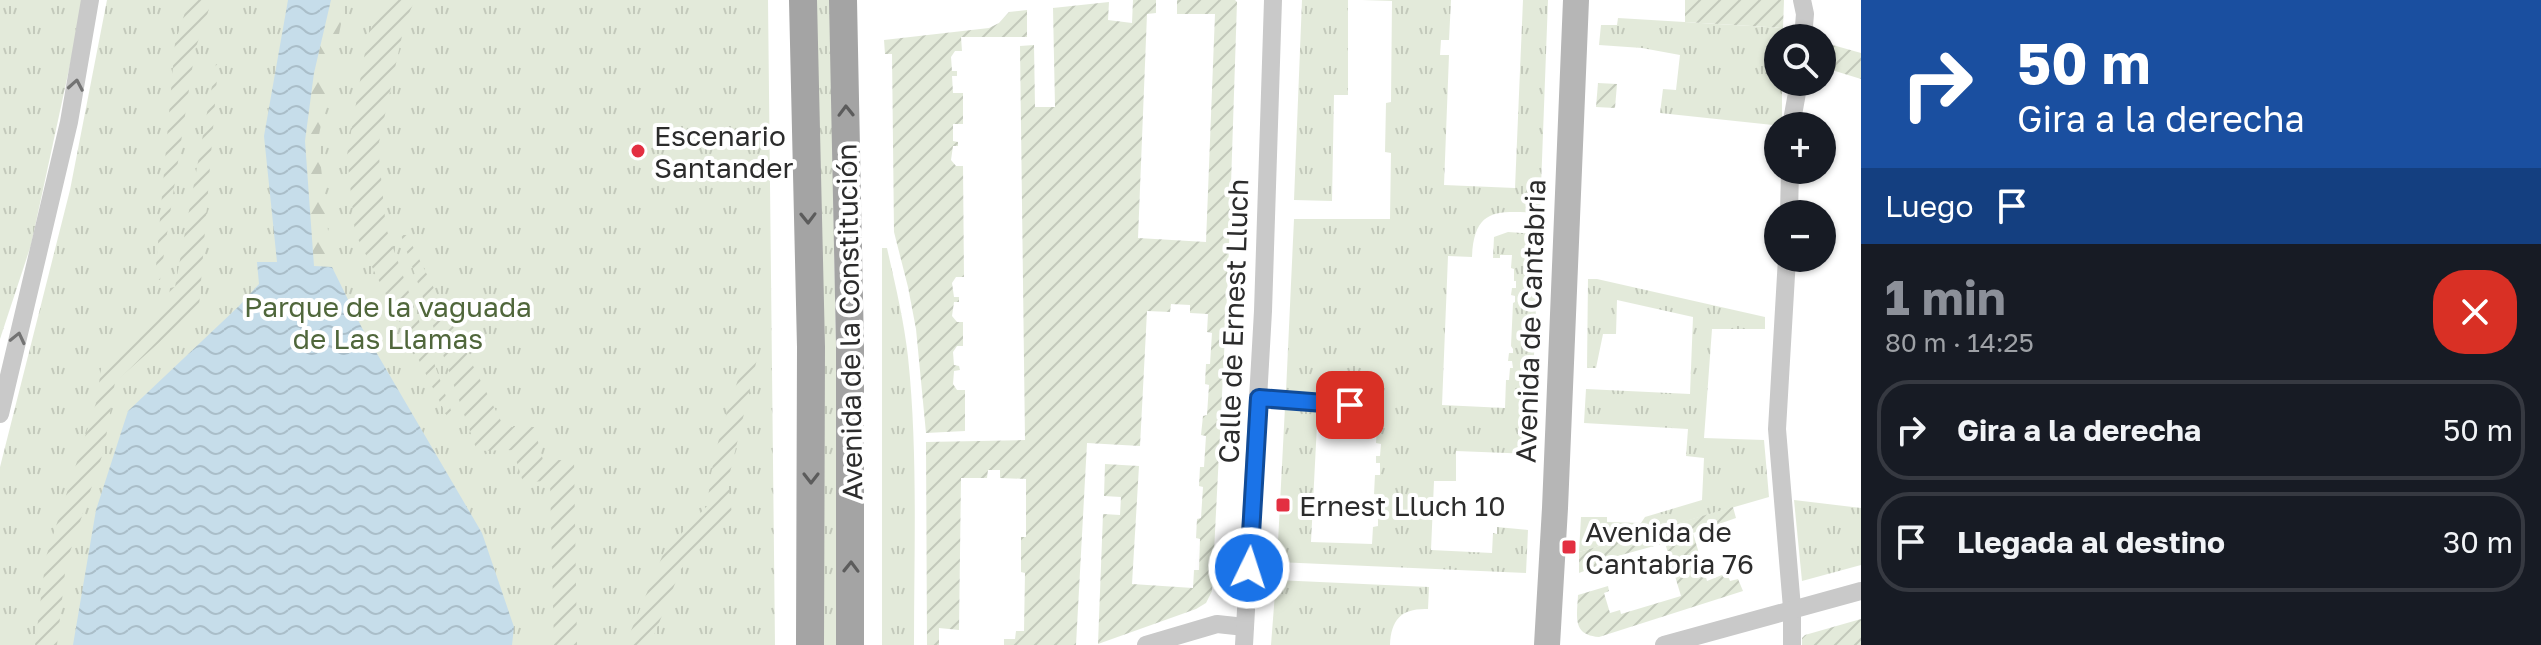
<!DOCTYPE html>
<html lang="es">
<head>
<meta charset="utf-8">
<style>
  body { margin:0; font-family:"Golos Text",sans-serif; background:#20242c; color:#f1f3f6; height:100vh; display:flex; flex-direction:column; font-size:30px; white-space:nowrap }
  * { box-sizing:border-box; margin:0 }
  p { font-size:26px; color:#9ea1a6 }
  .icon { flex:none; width:44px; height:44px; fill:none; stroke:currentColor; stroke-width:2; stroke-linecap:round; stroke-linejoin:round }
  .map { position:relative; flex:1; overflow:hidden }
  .panel { display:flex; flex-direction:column; background:#171b24; width:680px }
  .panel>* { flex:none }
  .guide { background:#1a4fa0; color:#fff; overflow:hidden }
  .controls { position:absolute; left:1764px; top:24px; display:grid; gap:16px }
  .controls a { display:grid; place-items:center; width:72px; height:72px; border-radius:50%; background:#171b24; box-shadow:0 2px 6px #0004; font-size:40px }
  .pin { position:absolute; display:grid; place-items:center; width:68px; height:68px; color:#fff; margin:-34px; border-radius:16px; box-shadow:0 4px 12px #0006 }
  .me { position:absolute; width:88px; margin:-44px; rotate:4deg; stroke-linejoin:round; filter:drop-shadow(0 0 6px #0008) }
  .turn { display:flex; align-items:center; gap:28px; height:168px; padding:0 24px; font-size:36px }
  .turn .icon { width:104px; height:104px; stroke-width:2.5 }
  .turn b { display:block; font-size:56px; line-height:68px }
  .then { display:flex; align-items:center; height:76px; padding:0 24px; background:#0003; gap:16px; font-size:30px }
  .round { display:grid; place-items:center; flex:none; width:84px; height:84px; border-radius:32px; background:#20242c }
  .headline { display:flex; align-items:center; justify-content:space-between; height:136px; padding:0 24px }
  h1 { font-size:48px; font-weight:700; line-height:60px; color:#8c9099 }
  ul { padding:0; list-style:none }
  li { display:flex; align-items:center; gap:24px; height:100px; margin:0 16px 12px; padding:0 8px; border:4px solid #363941; border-radius:32px }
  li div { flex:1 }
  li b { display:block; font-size:30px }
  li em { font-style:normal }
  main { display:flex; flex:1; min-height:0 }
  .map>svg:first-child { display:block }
</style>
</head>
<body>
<main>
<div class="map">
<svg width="1861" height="645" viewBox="0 0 1861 645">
  <defs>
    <pattern id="grass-tufts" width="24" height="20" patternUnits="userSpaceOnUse" patternTransform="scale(2)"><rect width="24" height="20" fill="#e3eada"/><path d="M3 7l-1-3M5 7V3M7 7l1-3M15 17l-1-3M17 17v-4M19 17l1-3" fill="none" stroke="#c3c9bb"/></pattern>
    <pattern id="forest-firs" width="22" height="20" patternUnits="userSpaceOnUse" patternTransform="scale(2)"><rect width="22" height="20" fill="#e3eada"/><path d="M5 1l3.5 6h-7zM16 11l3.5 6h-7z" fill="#c3c9bb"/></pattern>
    <pattern id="garden-furrows" width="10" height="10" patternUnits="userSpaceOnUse" patternTransform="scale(2)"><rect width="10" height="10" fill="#e3eada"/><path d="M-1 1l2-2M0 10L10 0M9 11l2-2" fill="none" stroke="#c3c9bb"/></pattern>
    <pattern id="water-waves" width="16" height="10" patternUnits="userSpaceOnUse" patternTransform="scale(2)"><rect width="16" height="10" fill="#c6ddea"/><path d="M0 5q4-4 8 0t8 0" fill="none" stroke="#aabec9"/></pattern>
  </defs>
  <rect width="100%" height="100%" fill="#fff"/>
  <g fill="url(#grass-tufts)">
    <path d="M0 0H82L78 28 31 245 0 339Z"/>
    <path d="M107 0H768L775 645H0V467L70 190Z"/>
    <path d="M816 0H830L836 347V645H822Z"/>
    <path d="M1302 0H1348V95H1334L1332 201 1294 200Z"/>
    <path d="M1362 0H1451L1449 40H1441L1440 55H1449L1444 185 1515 188 1523 0H1548L1540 213C1498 211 1474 207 1472 257L1448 256 1442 405 1505 408 1506 380H1509L1510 368H1513L1512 361H1508L1509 353H1513V349L1511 346 1513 303 1515 302V296L1511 295 1512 288H1516V281H1514V269L1511 268 1512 255H1500V258H1493L1494 237 1508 232 1539 234 1530 454 1456 451V481H1434L1431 550 1492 553 1493 533 1497 534V527L1528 530 1526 573 1277 562 1285 407 1331 410 1340 415 1339 424H1317L1311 542 1372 544 1373 527 1378 526V515L1374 514V507H1378L1379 495 1374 494 1375 475H1380V463H1376V456H1380L1381 444 1376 443 1377 426 1358 425 1359 396 1286 392 1294 219H1390L1391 153 1385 152 1386 103 1391 102 1392 1Z"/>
    <path d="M1618 18 1783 28V38H1778V82H1782V126L1660 113 1663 89 1676 90 1680 55 1642 48 1599 45 1601 25H1617Z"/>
    <path d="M882 248H887C895 284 904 320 908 357 918 452 914 549 914 645H882Z"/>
    <path d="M1588 279H1597L1765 317V329H1712L1704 438 1764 440 1769 497 1579 552 1581 517H1607V522L1641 523 1645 517 1702 500 1704 458 1686 456 1688 429 1584 423 1586 389 1690 394 1693 317 1617 300 1616 334H1603L1596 368H1587Z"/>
    <path d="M1794 500 1861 508V565L1802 581Z"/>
    <path d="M1276 580 1429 587 1428 609C1402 608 1391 619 1390 645H1271Z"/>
  </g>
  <path fill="url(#forest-firs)" d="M330 3 345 4 318 140 332 267 314 266 305 141 314 73Z"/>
  <g fill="url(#garden-furrows)">
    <path d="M189 0H212L195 50 160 280 155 278 175 43Z"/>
    <path d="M385 0H415L405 22 378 147 386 228 454 419 449 420 355 233 347 155 368 35Z"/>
    <path d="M1133 0H1156V13L1147 14 1138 238 1206 242 1215 14H1177V0H1235L1237 2 1228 276 1212 591 1206 603 1196 609 1098 644 1103 514 1120 515 1121 497 1104 496 1105 464 1139 466 1132 584 1193 588 1194 570H1199L1200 539 1196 538 1197 519 1201 518 1203 487 1199 486 1200 467H1204L1206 436 1201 435 1203 416 1207 415 1209 385 1205 384 1206 364H1210L1212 333 1207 332 1208 314 1190 313V305L1171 304 1170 312 1147 311 1140 446 1087 443 1076 645H1004V639H1015L1016 631H1024L1025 573 1021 572V537H1026V479L1000 478V470H988L987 478H961L959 630 939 628V645H927L926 442 1025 440 1020 46 1034 45 1035 107H1055L1053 8 1109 2 1108 20 1132 23Z"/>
    <path d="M1685 0H1784L1783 28 1685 22Z"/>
    <path d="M1027 10V37H961L962 51H955L951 57 952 71H957V76H952L953 93H963V124H953V141L958 142V146H953L951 160 956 166H963L964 277H956L952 283 954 297H959V302H954L952 316 957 322H963V346H957L953 352 954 365 959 366 960 370 954 371 953 384 957 390H965V431L926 433 916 329 908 287 894 232 892 54H885L884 40 989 28 999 23 1009 12Z"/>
    <path d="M1822 42 1861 53V79L1822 67Z"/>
    <path d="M216 64 218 65 199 307 115 382 104 450 66 564 57 645H35L46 557 96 403 102 363 168 304 170 288 175 287Z"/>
    <path d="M1598 83 1617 84 1615 108 1596 107Z"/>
    <path d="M401 235H407L504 427H534L543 460H574L577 645H554L550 481 523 482 513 450 477 451Z"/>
    <path d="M746 356 757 359 728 481 732 515 681 569 650 645H625L664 552 708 505C710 453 730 405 746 356Z"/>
    <path d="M1733 507 1736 518 1693 533 1707 581 1727 573 1730 581 1738 579 1743 591 1599 637C1572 635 1577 617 1578 595L1608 586 1609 591 1604 593 1610 613 1620 610 1621 614 1681 596 1665 543 1596 562 1597 566 1579 573V552Z"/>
    <path d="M1861 619V645H1802V638L1805 635Z"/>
  </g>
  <path fill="url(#water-waves)" d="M288 0H331L314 73 305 141 314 266 332 267 362 328 482 533 514 627 512 645H73L96 510 128 411 239 306 259 284 257 262H277L264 136Z"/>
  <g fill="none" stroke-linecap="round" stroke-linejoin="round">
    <path stroke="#c9c9c9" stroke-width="9" d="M1259 398 1350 405V413"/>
    <g stroke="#c9c9c9" stroke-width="18">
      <path d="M1802 0 1805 14 1803 38"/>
      <path d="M1791 126 1799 82"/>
      <path d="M1789 214 1790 170"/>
      <path d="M1787 258 1777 429 1792 608V645"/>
      <path d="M0 414 69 122 90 0"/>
      <path d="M1146 645 1217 624 1245 627"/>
      <path d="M1244 645 1263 311 1273 0"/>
      <path d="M1664 645 1861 591"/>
    </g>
    <path stroke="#b6b6b6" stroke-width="26" d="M1547 645 1555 508 1576 0"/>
    <g stroke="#a4a4a4" stroke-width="28">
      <path d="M803 0 811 347 810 645"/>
      <path d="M843 0 850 347V645"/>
    </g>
  </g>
  <defs><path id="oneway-chevron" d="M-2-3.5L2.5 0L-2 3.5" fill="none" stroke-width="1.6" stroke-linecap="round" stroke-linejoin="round" transform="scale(2)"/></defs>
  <g stroke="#737373">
    <use href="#oneway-chevron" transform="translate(76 85) rotate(-80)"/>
    <use href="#oneway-chevron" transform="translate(18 338) rotate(-77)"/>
  </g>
  <g stroke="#5c5c5c">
    <use href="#oneway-chevron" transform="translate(846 111) rotate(-91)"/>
    <use href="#oneway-chevron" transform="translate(808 218) rotate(89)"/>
    <use href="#oneway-chevron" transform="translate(811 478) rotate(90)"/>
    <use href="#oneway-chevron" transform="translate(851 567) rotate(-89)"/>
  </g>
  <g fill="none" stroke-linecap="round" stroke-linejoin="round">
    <g stroke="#114b97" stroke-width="20">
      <path id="route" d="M1249 568 1259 398 1350 405"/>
    </g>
    <use href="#route" stroke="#1a73e8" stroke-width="14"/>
  </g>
  <g fill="#e32f41" stroke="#fff" stroke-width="3">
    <circle cx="638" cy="151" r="8"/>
    <rect x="1275" y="497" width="16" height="16" rx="4"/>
    <rect x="1561" y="539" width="16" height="16" rx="4"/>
  </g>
  <g text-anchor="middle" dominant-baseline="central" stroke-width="8" stroke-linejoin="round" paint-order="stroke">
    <g font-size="28" fill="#2c2c2c" stroke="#fff" text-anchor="start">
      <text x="654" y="135">Escenario<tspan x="654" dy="32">Santander</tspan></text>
      <text x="1299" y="505">Ernest Lluch 10</text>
      <text x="1585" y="531">Avenida de<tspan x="1585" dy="32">Cantabria 76</tspan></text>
    </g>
    <g font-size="28" fill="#50673b" stroke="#fff">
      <text x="388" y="306">Parque de la vaguada<tspan x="388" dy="32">de Las Llamas</tspan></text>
    </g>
    <g font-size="28" fill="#2c2c2c" stroke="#fff">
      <text transform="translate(1233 321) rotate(-88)">Calle de Ernest Lluch</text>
      <text transform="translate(1530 321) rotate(-88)">Avenida de Cantabria</text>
      <text transform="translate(849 322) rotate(-91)">Avenida de la Constitución</text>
    </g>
  </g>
</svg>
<div class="controls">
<a><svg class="icon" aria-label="search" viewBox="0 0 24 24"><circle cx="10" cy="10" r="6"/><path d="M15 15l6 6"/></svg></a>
<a>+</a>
<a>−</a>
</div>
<div class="pin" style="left:1350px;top:405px;background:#d93025"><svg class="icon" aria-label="arrive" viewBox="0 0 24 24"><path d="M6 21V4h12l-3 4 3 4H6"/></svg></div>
<svg class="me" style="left:1249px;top:568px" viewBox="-20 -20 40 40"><circle r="17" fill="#1a73e8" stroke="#fff" stroke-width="3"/><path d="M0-11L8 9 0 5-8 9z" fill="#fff"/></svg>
</div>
<section class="panel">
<div class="guide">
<div class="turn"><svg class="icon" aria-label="right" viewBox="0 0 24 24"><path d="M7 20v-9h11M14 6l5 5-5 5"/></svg><div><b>50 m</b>Gira a la derecha</div></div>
<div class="then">Luego<svg class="icon" aria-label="arrive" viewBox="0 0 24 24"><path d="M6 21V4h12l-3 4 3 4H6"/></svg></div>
</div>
<div class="headline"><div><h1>1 min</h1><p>80 m · 14:25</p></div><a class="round" style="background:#d93025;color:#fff"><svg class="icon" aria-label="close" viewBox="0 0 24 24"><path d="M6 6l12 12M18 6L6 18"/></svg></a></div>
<ul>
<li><svg class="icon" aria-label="right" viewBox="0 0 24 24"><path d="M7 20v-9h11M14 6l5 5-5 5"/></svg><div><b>Gira a la derecha</b></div><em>50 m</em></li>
<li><svg class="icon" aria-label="arrive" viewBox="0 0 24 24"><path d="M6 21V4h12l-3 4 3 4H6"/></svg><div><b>Llegada al destino</b></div><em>30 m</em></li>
</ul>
</section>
</main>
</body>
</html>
